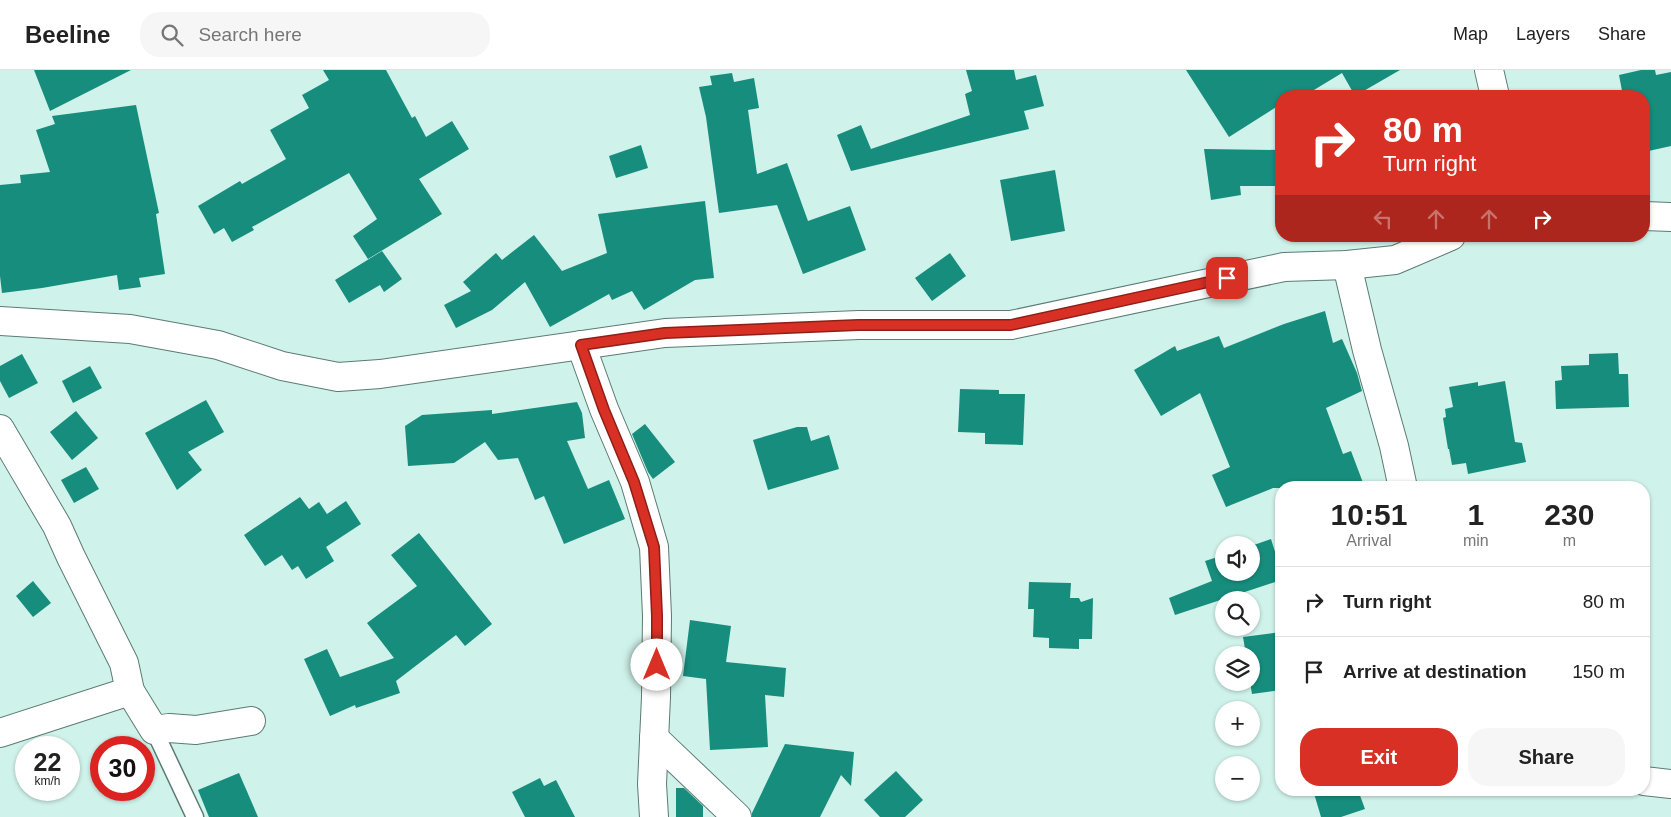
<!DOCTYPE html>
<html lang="en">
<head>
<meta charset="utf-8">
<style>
  body { margin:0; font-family:Helvetica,sans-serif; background:#f6f6f6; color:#222; height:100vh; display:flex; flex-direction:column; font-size:19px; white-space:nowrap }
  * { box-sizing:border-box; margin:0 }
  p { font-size:16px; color:#767676 }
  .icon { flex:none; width:28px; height:28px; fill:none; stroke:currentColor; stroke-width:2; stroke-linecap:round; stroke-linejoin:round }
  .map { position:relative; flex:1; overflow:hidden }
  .details { position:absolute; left:1275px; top:411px; width:375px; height:315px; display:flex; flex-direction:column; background:#fff; border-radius:20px; box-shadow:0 1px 4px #0004 }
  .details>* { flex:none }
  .banner { position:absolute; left:1275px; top:20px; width:375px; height:152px; border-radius:20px; box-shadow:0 1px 4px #0004; background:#d93025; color:#fff; overflow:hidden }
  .buttons { position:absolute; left:1215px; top:466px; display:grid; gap:10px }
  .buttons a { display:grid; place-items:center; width:45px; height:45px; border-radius:50%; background:#fff; box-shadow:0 1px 4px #0004; font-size:25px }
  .speed { position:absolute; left:15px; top:666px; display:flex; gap:10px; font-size:25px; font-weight:700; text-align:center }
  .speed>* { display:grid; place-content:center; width:65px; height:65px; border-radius:50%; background:#fff; box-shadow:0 1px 4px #0004; line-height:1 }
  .speed small { font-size:12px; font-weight:400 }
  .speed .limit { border:8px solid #d22; background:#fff; color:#111 }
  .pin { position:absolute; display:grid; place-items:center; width:42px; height:42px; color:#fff; margin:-21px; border-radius:10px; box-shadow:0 2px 8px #0006 }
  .me { position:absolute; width:55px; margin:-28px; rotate:0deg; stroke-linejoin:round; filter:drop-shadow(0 0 4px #0008) }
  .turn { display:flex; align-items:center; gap:18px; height:105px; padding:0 25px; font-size:22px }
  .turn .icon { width:65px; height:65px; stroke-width:2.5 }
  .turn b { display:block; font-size:35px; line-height:42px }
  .lanes { display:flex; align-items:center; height:48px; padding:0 25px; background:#0003; justify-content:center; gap:25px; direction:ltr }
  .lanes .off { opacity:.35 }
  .eta { display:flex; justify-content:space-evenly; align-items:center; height:85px; text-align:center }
  .eta b { font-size:30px; font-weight:700; line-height:35px }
  .primary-button { display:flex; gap:10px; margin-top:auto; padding:10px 25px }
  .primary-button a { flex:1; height:58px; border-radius:20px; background:#d93025; color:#fff; font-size:20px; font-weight:700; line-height:58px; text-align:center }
  .primary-button a+a { background:#f6f6f6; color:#222 }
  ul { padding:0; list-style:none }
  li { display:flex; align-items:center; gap:15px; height:70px; padding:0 25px; border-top:1px solid #e0e0e0 }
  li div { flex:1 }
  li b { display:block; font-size:19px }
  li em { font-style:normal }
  header { display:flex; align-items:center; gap:30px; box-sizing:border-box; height:70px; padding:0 25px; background:#fff; border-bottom:1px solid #e0e0e0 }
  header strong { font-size:24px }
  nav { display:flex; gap:28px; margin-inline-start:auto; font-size:18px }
  .search { width:350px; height:45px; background:#f6f6f6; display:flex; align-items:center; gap:12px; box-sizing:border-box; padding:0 18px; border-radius:20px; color:#767676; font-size:19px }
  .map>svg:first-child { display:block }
</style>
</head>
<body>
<header>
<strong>Beeline</strong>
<div class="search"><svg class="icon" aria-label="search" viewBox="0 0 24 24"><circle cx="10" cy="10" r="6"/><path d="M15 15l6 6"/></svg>Search here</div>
<nav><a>Map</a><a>Layers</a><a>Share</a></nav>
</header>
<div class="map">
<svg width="1671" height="747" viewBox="0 0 1671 747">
  <rect width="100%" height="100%" fill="#cff2ea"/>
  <g fill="#178d7d">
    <path d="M34 0H131L50 41Z"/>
    <path d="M323 0H386L412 48 415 46 426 67 452 51 469 79 419 109 442 144 368 189 353 166 377 149 349 103 252 157 254 160 232 172 224 158 214 164 198 136 240 111 242 114 286 89 270 60 309 38 302 25 329 10Z"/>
    <path d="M966 0H1014L1016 10 1036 5 1044 36 1024 41 1029 59 851 101 837 65 861 55 871 79 970 45 965 24 972 21Z"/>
    <path d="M1186 0H1400L1355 26 1342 3 1304 26H1281V34L1229 67Z"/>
    <path d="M1641 0H1655L1656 5 1671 2V76L1644 82V26H1623L1619 5Z"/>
    <path d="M732 3 734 12 754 8 759 38 748 40 757 104 787 93 808 151 850 136 866 180 803 204 777 135 719 143 706 47 699 17 712 15 710 6Z"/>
    <path d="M136 35 159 143 156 144 165 204 139 208 141 217 119 220 117 205 42 218 2 223 0 206V115L21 113 20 105 50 102 36 60 55 54 52 46Z"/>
    <path d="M641 75 648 98 616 108 609 86Z"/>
    <path d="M1204 79 1281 80V116H1240L1241 125 1211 130Z"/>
    <path d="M1055 100 1065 161 1011 171 1000 110Z"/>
    <path d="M705 131 714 208 695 210 644 240 632 221 612 230 609 224 550 257 525 212 492 240 456 258 444 235 471 221 463 212 496 183 502 190 534 165 562 201 607 183 598 144Z"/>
    <path d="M382 181 402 209 384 222 380 215 349 233 335 210Z"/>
    <path d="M950 183 966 206 932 231 915 208Z"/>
    <path d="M1325 241 1333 273 1342 269 1357 303 1362 321 1326 338 1343 384 1351 381 1365 418H1273L1226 437 1212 405 1230 397 1200 323 1161 346 1134 300 1175 276 1177 281 1219 266 1224 278 1284 254Z"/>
    <path d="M1618 283 1619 304H1628L1629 337 1556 339 1555 311 1562 310 1561 296 1589 295V284Z"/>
    <path d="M22 284 38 313 9 328 0 311V296Z"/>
    <path d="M90 296 102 318 73 333 62 311Z"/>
    <path d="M1505 311 1515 372 1522 373 1526 392 1468 404 1466 393 1452 395 1449 379H1448L1443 348 1446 347 1445 339 1453 337 1449 317 1478 312V316Z"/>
    <path d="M960 319 999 320V324H1025L1023 375 985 374V363L958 362Z"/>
    <path d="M206 330 224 362 188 382 202 400 177 420 145 363Z"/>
    <path d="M577 332 582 343 585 368 567 371 588 419 609 410 625 449 564 474 544 426 535 430 518 388 498 390 485 372 454 393 408 396 405 356 422 345 492 340V344Z"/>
    <path d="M76 341 98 368 72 390 50 362Z"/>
    <path d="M645 354 675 392 653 409 648 402 632 364Z"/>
    <path d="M797 357H807L811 371 829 365 839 399 768 420 753 370Z"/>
    <path d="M86 397 99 419 74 433 61 410Z"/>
    <path d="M300 427 309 439 319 432 327 444 346 431 361 454 326 477 334 491 306 509 298 496 292 500 282 485 265 496 244 465Z"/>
    <path d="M419 463 492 554 465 576 456 565 396 611 400 623 356 638 355 635 330 646 304 589 327 579 340 607 394 588 367 553 417 516 391 485Z"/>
    <path d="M1271 469 1281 501V510L1175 545 1169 528 1212 511 1205 491 1224 485V502H1251V476Z"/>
    <path d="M33 511 51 533 33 547 16 526Z"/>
    <path d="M1029 512 1071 513 1070 528H1079L1081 532 1093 528 1092 569H1079V579L1049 578V568L1033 567 1034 539H1028Z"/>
    <path d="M690 550 731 556 726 592 786 598 784 627 765 625 768 677 710 680 706 609 683 606Z"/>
    <path d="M1281 562V620L1252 624 1250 612 1251 585H1246L1243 567Z"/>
    <path d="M785 674 854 682 851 716 841 705 820 747H752V743Z"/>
    <path d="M896 701 923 730 905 747H880L864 730Z"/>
    <path d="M239 703 258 747H209L198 720Z"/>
    <path d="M540 708 544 716 556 710 575 747H525L512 722Z"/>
    <path d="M676 718H684L703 736V747H676Z"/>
    <path d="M1313 720H1358L1365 739 1341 747H1321Z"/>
  </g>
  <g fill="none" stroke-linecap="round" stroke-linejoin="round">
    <g stroke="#5b7b74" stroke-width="19">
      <path id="service" d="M154 660 195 747"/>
    </g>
    <g stroke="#5b7b74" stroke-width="30">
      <g id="minor">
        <path d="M1489 0 1495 26"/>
        <path d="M1644 146 1671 147"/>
        <path d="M1347 195 1367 280 1394 376 1403 418"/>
        <path d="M0 251 130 259 218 275 282 296 338 307 380 304 665 263 859 255H1011L1284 197 1347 195 1395 190 1451 166"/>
        <path d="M581 275 604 339 635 412 654 477 657 546 656 627 652 714 654 747"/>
        <path d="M0 359 57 456 71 487 124 593 130 621 0 663"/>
        <path d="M130 621 154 660 169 658 196 660 251 651"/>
        <path d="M654 668 737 747"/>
        <path d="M1644 711 1671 714"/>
      </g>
    </g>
    <use href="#service" stroke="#fff" stroke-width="16"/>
    <use href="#minor" stroke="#fff" stroke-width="28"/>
  </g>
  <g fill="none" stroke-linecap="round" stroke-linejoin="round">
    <g stroke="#8d1f18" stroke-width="12">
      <path id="route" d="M657 595V546L654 477 634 412 604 340 581 275 665 263 858 255H1011L1227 208"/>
    </g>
    <use href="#route" stroke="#d93025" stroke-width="9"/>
  </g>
</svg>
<div class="buttons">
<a><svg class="icon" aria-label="sound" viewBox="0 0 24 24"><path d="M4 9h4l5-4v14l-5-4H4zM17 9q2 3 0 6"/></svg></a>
<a><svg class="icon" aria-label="search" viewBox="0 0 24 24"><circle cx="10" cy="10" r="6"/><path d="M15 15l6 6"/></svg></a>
<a><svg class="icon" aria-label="layers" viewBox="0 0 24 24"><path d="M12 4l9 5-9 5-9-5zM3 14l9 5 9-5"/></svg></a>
<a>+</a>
<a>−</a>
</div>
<div class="speed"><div>22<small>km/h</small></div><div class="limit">30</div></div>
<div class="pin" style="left:1227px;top:208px;background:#d93025"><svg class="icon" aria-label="arrive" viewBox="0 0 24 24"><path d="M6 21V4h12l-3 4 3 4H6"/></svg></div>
<svg class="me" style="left:657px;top:595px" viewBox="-20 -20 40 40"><circle r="19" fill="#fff"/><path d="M0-13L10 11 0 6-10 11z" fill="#d93025"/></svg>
<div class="banner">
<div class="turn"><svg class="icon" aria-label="right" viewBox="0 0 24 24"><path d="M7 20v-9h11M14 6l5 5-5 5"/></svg><div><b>80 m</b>Turn right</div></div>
<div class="lanes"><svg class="icon off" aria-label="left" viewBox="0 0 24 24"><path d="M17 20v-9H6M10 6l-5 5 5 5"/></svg><svg class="icon off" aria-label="ahead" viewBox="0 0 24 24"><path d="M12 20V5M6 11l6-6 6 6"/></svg><svg class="icon off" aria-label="ahead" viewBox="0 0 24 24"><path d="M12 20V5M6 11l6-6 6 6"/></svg><svg class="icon" aria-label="right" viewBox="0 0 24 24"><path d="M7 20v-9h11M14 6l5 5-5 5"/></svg></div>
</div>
<section class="details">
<div class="eta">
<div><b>10:51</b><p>Arrival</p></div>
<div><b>1</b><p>min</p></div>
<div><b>230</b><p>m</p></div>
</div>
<ul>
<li><svg class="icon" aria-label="right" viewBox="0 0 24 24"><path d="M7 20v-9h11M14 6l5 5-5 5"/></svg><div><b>Turn right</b></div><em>80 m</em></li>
<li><svg class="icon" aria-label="arrive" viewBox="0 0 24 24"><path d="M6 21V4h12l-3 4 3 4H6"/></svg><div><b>Arrive at destination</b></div><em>150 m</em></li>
</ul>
<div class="primary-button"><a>Exit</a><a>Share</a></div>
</section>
</div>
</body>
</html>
